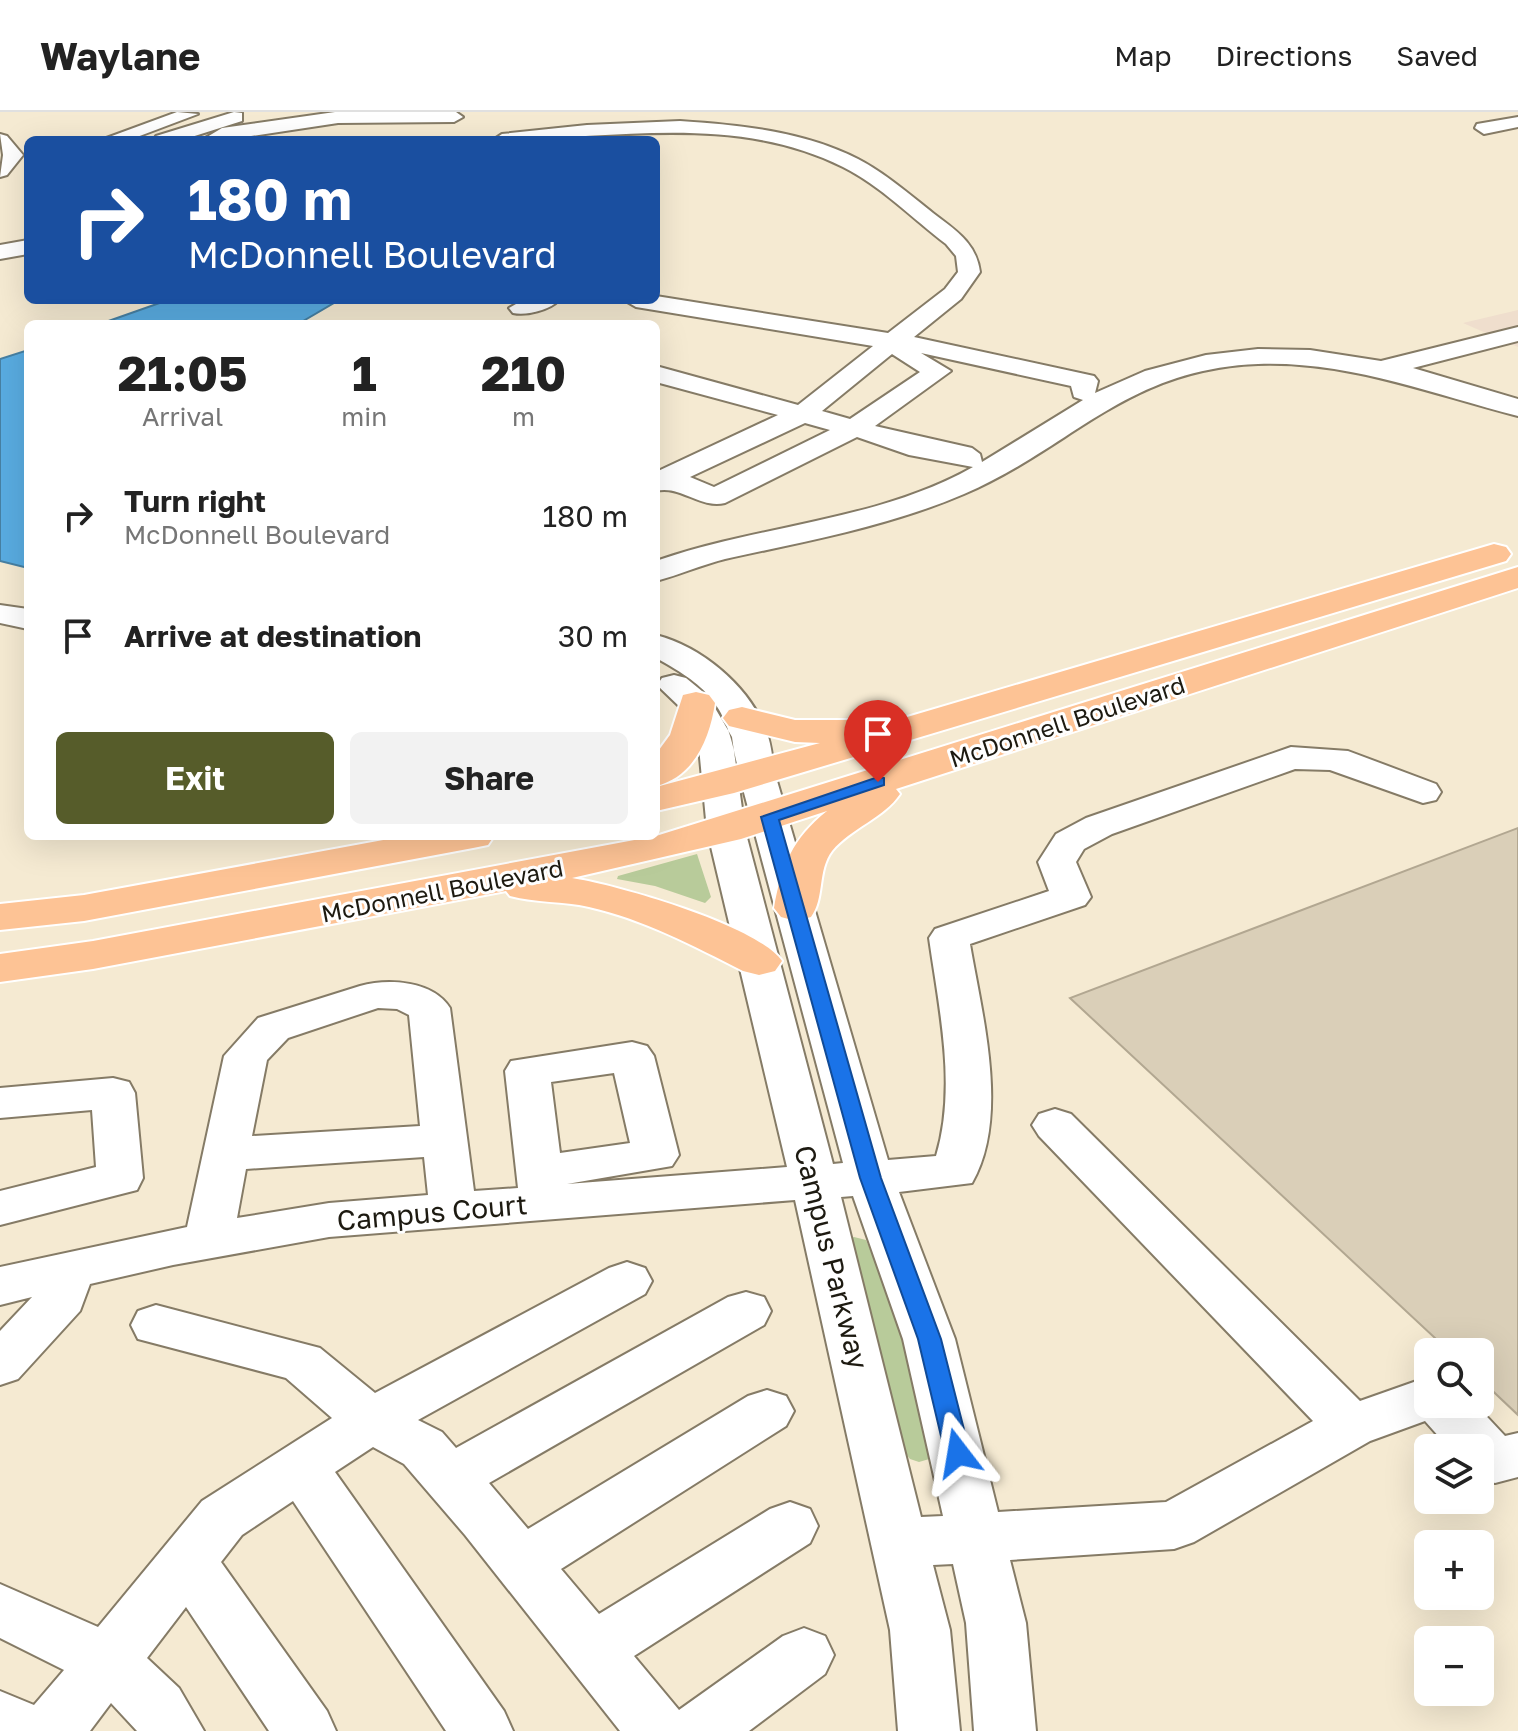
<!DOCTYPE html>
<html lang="en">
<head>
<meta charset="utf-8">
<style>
  body { margin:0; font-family:"Golos Text",sans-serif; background:#f2f2f2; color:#222; height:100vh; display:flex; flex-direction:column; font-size:30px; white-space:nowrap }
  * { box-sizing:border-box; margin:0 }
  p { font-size:26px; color:#767676 }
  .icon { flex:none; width:44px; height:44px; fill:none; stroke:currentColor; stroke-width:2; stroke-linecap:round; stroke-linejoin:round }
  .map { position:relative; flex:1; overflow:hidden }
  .sheet { position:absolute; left:24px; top:208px; width:636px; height:520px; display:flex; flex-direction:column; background:#fff; border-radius:12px; box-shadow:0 8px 32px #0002 }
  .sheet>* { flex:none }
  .top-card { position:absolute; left:24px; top:24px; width:636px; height:168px; border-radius:12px; box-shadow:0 8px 32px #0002; background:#1a4fa0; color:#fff; overflow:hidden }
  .fabs { position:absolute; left:1414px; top:1226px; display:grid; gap:16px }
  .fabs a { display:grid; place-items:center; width:80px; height:80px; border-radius:12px; background:#fff; box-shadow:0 8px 32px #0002; font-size:40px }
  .pin { position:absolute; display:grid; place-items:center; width:68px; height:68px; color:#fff; margin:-82px -34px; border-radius:50% 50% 50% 0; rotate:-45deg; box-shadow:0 0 8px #0007 }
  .pin .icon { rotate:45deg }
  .me { position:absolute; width:88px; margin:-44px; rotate:346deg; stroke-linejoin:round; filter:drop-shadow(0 0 6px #0008) }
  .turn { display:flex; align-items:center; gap:28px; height:168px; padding:0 32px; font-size:36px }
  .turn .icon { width:104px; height:104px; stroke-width:2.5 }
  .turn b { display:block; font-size:56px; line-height:68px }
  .eta { display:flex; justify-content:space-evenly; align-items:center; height:136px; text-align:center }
  .eta b { font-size:48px; font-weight:700; line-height:56px }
  .button { display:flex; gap:16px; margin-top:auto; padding:16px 32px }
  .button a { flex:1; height:92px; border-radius:12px; background:#565c2a; color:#fff; font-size:32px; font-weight:700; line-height:92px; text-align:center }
  .button a+a { background:#f2f2f2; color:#222 }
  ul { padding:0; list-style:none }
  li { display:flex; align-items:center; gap:24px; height:120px; padding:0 32px }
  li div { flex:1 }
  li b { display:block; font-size:30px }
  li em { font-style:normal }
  header { display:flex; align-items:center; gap:48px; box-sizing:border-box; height:112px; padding:0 40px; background:#fff; border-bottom:2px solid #e0e0e0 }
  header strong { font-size:38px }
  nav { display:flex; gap:44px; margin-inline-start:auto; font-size:28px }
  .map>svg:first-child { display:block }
</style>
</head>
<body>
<header>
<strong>Waylane</strong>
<nav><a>Map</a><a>Directions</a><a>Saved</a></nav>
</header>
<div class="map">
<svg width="1518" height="1619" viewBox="0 0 1518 1619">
  <rect width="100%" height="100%" fill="#f5ead2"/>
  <path fill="#efdecd" d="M1518 198V235L1463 211Z"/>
  <g fill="#b8cb9a">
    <path d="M697 742 711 785 705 791 655 774 617 767 618 764Z"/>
    <path d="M854 1125 866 1128 913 1235 936 1345 919 1350 910 1347 903 1338 849 1127Z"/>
  </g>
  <g fill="#59ace1" stroke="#4780a3" stroke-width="2">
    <path d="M168 188H339L298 212H100Z"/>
    <path d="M28 238V456L0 449V247Z"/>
  </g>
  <path fill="#dacfb8" stroke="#b2a791" stroke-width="2" d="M1518 716V1303L1480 1267V1240H1450L1070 886Z"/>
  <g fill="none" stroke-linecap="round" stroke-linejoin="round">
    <g stroke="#857b66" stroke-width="4">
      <g id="minor">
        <path d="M177 0 198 2 129 28H101Z"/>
        <path d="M234 0 242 1V9L182 28H154L156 24Z"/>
        <path d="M335 0H456L463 5 454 10 338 11 225 28H202L222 16Z"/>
        <path d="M1518 5V15L1484 22 1475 16 1477 12Z"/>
        <path d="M680 9C740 13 803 19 858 47 885 61 909 82 933 101 955 118 976 130 980 160L961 187 914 225 1094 264 1098 269 1095 281 1145 259 1206 243 1258 237 1310 238 1381 249 1518 215V229L1413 256 1518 287V304C1431 282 1351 249 1258 252 1126 257 1073 335 964 382 887 415 806 429 725 447 701 453 679 463 656 469V449L662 447C765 412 877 409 973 355L909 343 857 325 725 391C700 397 681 373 656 379V360L778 303 656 270V254L798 293 873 234 636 195 624 188H656V184L888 221 945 177 958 160 956 144 946 132C913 107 881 74 843 55 734 0 609 28 493 28L502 22 587 13ZM921 241 1071 274 1074 285 1083 288 982 350 980 342 972 336 875 314 951 259ZM892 242 920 260 850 307 822 299ZM805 311 830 318 714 375 690 365Z"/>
        <path d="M0 22 7 24 23 43 7 63 0 65 3 43Z"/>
        <path d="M28 128V142L0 147V133Z"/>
        <path d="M523 188H559C550 198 526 204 513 201L509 196Z"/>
        <path d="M0 493 28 497V517L0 511Z"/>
        <path d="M656 523C702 535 749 574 766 619 772 633 772 648 775 662L888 1048 936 1044C957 975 939 897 929 826L935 817 1049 779 1038 750 1056 722 1086 706 1291 635 1348 639 1436 672 1441 680 1436 688 1423 691 1330 658 1295 657 1112 722 1084 737 1076 750 1091 785 1085 793 970 832C982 903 1010 1005 972 1071L899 1080 955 1227 998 1400 1166 1390 1313 1309 1039 1024 1032 1013 1039 1002 1055 997 1071 1002 1360 1289 1428 1265V1292H1475L1505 1324 1518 1321V1365L1495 1371 1480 1366V1336H1449L1425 1309 1370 1329 1194 1430 1174 1437 1010 1448 1026 1511 1036 1619H974L966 1511 953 1452 933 1453 950 1518 960 1619H898L890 1518 795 1088 329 1125 173 1153 90 1172 80 1199 18 1267 0 1273V1219L32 1185 0 1193V1155L187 1115 224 944 258 906 360 874C389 866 433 869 450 896L474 1079 518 1076 505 959 511 949 632 930 647 934 654 944 679 1043 672 1054 567 1072 787 1055 707 718 698 625 682 597 657 573 662 566 674 563 686 566 708 584 732 625 745 718 833 1052 843 1051 739 662C727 597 715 578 656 546ZM378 896 397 897 409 903 420 1014 252 1024 267 948 288 926ZM614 961 630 1031 560 1041 551 970ZM424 1045 428 1083 329 1091 237 1106 246 1057ZM853 1084 903 1227 943 1404 921 1405 841 1085Z"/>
        <path d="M113 966 129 970 135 981 143 1066 137 1078 0 1113V1079L96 1055 92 998 0 1006V976Z"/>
        <path d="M627 1150 645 1156 652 1169 645 1182 418 1308 442 1320 456 1336 728 1185 746 1180 764 1185 771 1199 764 1213 489 1371 528 1417 748 1284 767 1278 786 1284 794 1299 786 1314 561 1457 599 1502 770 1397 790 1390 810 1397 818 1414 810 1431 634 1544 679 1598 783 1524 804 1516 825 1524 834 1543 825 1562 749 1619H620L465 1423 404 1352 373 1335 335 1360 504 1599 513 1619H446L293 1389 242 1423 221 1450 327 1599 336 1619H269L186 1495 147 1546 179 1576 204 1619H137L111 1591 90 1619H0V1579L34 1593 64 1558 0 1526V1472L98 1515 202 1389 332 1306 286 1266 138 1227 131 1213 138 1199 156 1193 320 1236 375 1281 609 1156Z"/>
      </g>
    </g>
    <g stroke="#fff" stroke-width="4">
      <g id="major">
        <path d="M1494 432 1506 435 1511 442 1506 449 734 681 656 699V675L820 631 795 630 729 614 723 606 729 598 742 595 795 608H854L870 616Z"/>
        <path d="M1518 455V476L896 677 900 682C884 706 851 716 832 739 817 759 825 786 811 805L796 809 781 805 774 796C781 754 793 726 827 699L741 727 572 766C617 773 757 813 782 849L775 859 759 863 743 859C694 834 643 807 589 795 563 789 536 791 510 784L506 779 93 857 0 870V842L93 829 656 724Z"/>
        <path d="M696 580 709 583 715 591C710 626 694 665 656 674V642L670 623 683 583Z"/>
        <path d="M405 724H494L488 733 473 736 84 809 0 818V792L84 783Z"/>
      </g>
    </g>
    <use href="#minor" fill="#fff" fill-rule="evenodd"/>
    <use href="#major" fill="#fdc395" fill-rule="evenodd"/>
  </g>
  <path fill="#1a73e8" stroke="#114b97" stroke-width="2" d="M878 665 884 666V673L779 708 881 1066 941 1227 970 1341 966 1348 958 1351 949 1348 945 1341 918 1227 860 1066 761 705Z"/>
  <g text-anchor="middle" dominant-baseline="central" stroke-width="6" stroke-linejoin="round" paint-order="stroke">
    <g font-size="24" fill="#1d1a11" stroke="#fff">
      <text transform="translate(1067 609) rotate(-18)">McDonnell Boulevard</text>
      <text transform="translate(442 778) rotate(-11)">McDonnell Boulevard</text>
    </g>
    <g font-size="28" fill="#1d1a11" stroke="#fff">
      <text transform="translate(432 1100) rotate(-5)">Campus Court</text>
      <text transform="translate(832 1145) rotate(76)">Campus Parkway</text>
    </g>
  </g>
</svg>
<div class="fabs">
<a><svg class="icon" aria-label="search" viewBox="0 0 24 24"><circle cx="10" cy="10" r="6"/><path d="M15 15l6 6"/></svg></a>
<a><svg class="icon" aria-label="layers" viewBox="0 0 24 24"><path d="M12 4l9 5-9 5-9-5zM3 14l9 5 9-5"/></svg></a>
<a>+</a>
<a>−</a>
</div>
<div class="pin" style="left:878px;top:670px;background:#d93025"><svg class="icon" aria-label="arrive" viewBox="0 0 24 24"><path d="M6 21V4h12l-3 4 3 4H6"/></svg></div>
<svg class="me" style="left:958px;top:1341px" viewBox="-20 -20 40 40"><path d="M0-17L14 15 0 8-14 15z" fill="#1a73e8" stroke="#fff" stroke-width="4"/></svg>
<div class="top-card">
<div class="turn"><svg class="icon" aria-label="right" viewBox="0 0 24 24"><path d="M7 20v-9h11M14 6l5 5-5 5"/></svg><div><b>180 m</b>McDonnell Boulevard</div></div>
</div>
<section class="sheet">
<div class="eta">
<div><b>21:05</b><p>Arrival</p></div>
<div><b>1</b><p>min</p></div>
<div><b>210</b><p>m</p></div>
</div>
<ul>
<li><svg class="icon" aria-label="right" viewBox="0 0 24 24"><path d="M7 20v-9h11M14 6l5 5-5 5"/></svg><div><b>Turn right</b><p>McDonnell Boulevard</p></div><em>180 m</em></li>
<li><svg class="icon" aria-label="arrive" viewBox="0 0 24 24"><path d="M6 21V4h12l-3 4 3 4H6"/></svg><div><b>Arrive at destination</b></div><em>30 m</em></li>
</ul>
<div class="button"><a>Exit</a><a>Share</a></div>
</section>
</div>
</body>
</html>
